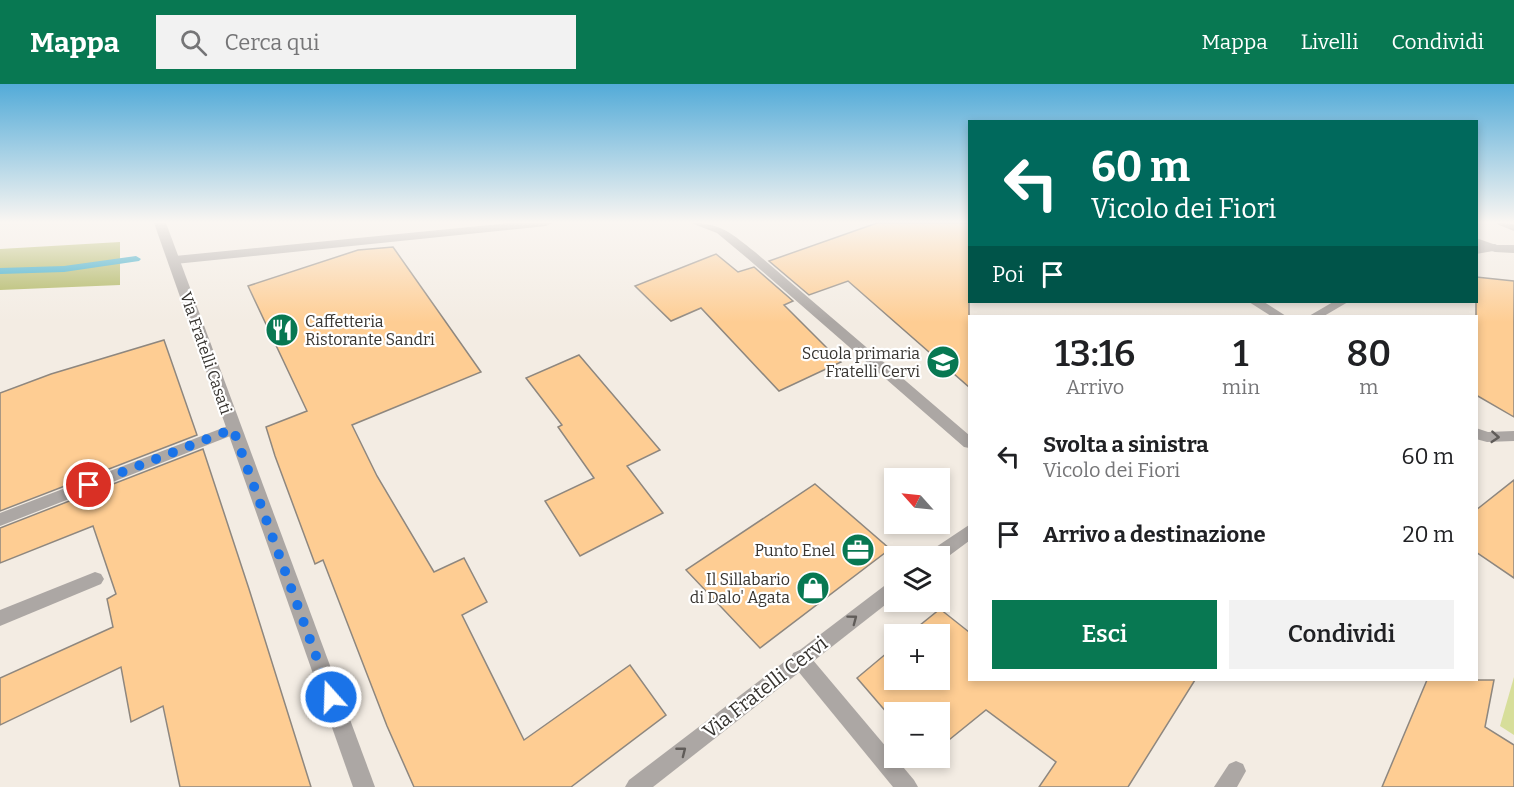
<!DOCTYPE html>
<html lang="it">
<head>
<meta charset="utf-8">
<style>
  body { margin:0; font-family:Bitter,serif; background:#f2f2f2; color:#202124; height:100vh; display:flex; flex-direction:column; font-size:22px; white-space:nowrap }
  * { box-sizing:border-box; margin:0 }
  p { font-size:20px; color:#757577 }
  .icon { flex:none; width:33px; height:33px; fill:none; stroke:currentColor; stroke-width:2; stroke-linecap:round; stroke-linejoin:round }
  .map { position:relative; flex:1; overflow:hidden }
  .sheet { position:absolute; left:968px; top:231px; width:510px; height:366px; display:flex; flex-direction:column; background:#fff; border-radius:0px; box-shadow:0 3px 9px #0003 }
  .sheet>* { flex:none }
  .top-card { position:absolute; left:968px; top:36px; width:510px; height:183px; border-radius:0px; box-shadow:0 3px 9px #0003; background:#00695c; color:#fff; overflow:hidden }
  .needle { width:39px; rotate:297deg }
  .tools { position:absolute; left:884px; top:384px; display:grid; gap:12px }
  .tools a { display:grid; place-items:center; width:66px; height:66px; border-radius:0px; background:#fff; box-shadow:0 3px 9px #0003; font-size:30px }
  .pin { position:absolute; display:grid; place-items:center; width:51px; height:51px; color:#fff; margin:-26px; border:3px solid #fff; border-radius:50%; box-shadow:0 2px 6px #0007 }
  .me { position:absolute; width:66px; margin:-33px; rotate:340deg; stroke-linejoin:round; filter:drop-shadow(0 0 4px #0008) }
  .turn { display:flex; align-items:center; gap:21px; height:126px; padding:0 24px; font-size:27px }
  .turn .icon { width:78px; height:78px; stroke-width:2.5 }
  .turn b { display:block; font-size:42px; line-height:51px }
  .then { display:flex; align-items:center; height:57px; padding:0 24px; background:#0003; gap:12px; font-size:22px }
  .eta { display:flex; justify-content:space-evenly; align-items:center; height:102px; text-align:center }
  .eta b { font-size:36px; font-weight:600; line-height:42px }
  .cta { display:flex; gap:12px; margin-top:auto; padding:12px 24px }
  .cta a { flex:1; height:69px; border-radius:0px; background:#087852; color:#fff; font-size:24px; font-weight:600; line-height:69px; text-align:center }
  .cta a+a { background:#f2f2f2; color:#202124 }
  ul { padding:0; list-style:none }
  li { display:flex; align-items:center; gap:18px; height:78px; padding:0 24px }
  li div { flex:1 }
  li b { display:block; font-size:22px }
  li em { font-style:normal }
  header { display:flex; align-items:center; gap:36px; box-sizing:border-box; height:84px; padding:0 30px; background:#087852; color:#fff }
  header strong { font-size:28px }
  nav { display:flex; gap:33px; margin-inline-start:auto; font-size:21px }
  .search { width:420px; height:54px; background:#f2f2f2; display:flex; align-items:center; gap:15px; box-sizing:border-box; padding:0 21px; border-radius:0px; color:#757577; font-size:22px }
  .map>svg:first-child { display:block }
</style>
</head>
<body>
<header>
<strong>Mappa</strong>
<div class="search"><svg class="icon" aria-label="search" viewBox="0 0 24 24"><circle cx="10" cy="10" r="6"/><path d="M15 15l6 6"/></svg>Cerca qui</div>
<nav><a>Mappa</a><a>Livelli</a><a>Condividi</a></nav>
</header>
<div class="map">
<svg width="1514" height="703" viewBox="0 0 1514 703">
  <rect width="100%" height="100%" fill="#f3ece3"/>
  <path fill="#d7de9a" d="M1514 593V651L1500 642Z"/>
  <path fill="#a8b054" d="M120 158V201L0 206V165Z"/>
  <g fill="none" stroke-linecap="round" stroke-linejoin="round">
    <path fill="#149dc1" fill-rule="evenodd" d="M136 172 141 175 139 177 64 188 0 190V184L64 182Z"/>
  </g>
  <g fill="#fecd93" stroke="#8e877f" stroke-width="1.5">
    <path d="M877 139H969V303L848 197 809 211 769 177Z"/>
    <path d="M393 163 481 288 352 341 377 392 434 488 464 474 487 518 462 531 524 656 630 581 666 631 571 703H414L387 642 323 476 315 480 275 372 266 343 307 327 248 202 358 166Z"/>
    <path d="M716 170 738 188 754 183 793 217 784 221 841 278 779 307 701 224 671 237 635 202Z"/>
    <path d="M1476 193 1514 197V333L1476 311Z"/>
    <path d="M164 256 197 351 0 427V309L51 290Z"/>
    <path d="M579 271 660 366 627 382 663 429 580 472 545 417 594 394 558 343 562 341 526 294Z"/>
    <path d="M203 365 249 505 311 703H180L163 622 131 638 121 583 0 641V594L113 543 107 515 116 510 93 442 0 479V444Z"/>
    <path d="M1514 396V494L1476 468V426Z"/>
    <path d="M815 400 890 465 760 564 686 486Z"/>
    <path d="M940 525 969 548V596H1195L1128 703H1039L1056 678 986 626 939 664V628H894V637L857 594 894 563V596H939V550H909Z"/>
    <path d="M1427 596H1494L1485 643 1514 661V703H1382Z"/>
  </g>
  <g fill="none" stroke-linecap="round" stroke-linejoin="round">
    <g fill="#aca7a4" fill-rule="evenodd">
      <path d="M233 340 238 341 240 345 238 349 0 442V429Z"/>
      <path d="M95 488 101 490 104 495 101 500 0 542V526Z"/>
      <path d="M800 566 807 569 914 696 918 703H893L793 581 791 575 793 569Z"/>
      <path d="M1236 677 1243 680 1246 687 1237 703H1214L1229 680Z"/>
    </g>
    <g fill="#aca7a4" fill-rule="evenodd">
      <path d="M510 139H552L546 142 175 180 169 176 175 172Z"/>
      <path d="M691 139C722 139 732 150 755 168L969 351V364L964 363 747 174 717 149Z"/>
    </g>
    <g fill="#aca7a4" fill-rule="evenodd">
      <path d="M1495 160 1499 162V166L1476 170V162Z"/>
      <path d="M1249 218H1264L1286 232H1271Z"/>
      <path d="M1333 218H1348L1324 232H1309Z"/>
      <path d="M1476 344 1488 348 1514 347V357L1487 358 1476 355Z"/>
      <path d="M969 441V457L942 477 939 478V472H928L930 467Z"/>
      <path d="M894 497V514L653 703H625L629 696 888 499Z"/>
    </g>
    <g fill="#aca7a4" fill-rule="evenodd">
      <path d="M154 139H166L375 703H353Z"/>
      <path d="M1497 139 1514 140V147L1499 141Z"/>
      <path d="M1476 154 1496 161H1514V169L1495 168 1476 162Z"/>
    </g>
  </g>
  <defs><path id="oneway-chevron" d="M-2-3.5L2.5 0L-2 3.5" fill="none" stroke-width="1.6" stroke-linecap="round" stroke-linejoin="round" transform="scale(1.5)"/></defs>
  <g stroke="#605c59">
    <use href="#oneway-chevron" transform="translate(1495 353) rotate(4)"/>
    <use href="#oneway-chevron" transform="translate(853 535) rotate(-37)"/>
    <use href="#oneway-chevron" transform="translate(682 667) rotate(-38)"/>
  </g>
  <linearGradient id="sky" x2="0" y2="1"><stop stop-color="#53abd8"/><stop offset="0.58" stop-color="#faf6f2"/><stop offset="1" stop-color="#faf6f2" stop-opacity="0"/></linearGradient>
  <rect width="1514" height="238" fill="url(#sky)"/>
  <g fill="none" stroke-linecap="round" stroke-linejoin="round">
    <path stroke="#1a73e8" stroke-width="10" stroke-dasharray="0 18" d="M89 401 233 345 331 613"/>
  </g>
  <defs>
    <g id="restaurant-disc" transform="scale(1.725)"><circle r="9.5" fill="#087852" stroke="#fff"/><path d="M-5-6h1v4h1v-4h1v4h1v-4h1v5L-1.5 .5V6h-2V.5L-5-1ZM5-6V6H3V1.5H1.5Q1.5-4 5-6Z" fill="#fff"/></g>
    <g id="school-disc" transform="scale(1.725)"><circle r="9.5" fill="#087852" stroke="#fff"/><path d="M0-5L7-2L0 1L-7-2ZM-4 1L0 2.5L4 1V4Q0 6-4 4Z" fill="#fff"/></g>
    <g id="office-disc" transform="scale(1.725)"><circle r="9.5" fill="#087852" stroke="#fff"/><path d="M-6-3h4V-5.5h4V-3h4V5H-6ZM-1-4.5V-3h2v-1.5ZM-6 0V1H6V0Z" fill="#fff"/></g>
    <g id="shop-disc" transform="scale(1.725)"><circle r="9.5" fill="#087852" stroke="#fff"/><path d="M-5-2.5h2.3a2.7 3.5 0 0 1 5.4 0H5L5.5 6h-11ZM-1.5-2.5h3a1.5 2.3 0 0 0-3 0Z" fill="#fff"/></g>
  </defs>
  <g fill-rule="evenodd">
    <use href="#restaurant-disc" x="282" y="246"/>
    <use href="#school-disc" x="943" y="278"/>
    <use href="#office-disc" x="858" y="466"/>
    <use href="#shop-disc" x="813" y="504"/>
  </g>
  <g text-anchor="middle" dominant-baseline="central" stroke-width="4.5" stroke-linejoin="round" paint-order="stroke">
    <g font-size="16" fill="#373430" stroke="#fff" text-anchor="end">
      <text x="305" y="237" text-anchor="start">Caffetteria<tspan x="305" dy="18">Ristorante Sandri</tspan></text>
      <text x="920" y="269">Scuola primaria<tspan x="920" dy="18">Fratelli Cervi</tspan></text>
      <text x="835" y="466">Punto Enel</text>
      <text x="790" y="495">Il Sillabario<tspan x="790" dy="18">di Dalo' Agata</tspan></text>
    </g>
    <g font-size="16" fill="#373430" stroke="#fff">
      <text transform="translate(206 269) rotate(71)">Via Fratelli Casati</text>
    </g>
    <g font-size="20" fill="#373430" stroke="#fff">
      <text transform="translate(765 603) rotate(-38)">Via Fratelli Cervi</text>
    </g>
  </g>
</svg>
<div class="tools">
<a><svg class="needle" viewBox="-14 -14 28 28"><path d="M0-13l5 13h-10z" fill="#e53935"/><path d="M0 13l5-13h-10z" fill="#757577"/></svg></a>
<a><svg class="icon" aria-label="layers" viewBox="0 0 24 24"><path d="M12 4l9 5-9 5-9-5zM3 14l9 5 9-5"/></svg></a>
<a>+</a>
<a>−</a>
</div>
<div class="pin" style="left:89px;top:401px;background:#d93025"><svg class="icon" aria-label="arrive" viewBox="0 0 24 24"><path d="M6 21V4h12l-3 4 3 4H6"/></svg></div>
<svg class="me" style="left:331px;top:613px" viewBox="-20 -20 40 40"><circle r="17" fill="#1a73e8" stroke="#fff" stroke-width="3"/><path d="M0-11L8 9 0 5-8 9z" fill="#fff"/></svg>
<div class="top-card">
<div class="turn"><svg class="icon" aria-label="left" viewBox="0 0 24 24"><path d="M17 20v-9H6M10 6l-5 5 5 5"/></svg><div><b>60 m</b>Vicolo dei Fiori</div></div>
<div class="then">Poi<svg class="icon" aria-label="arrive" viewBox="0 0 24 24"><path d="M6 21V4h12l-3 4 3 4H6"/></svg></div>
</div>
<section class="sheet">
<div class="eta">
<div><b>13:16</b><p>Arrivo</p></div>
<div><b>1</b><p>min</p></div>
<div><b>80</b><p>m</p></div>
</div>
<ul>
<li><svg class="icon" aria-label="left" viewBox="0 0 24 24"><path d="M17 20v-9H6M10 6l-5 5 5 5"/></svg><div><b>Svolta a sinistra</b><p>Vicolo dei Fiori</p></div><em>60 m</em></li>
<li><svg class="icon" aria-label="arrive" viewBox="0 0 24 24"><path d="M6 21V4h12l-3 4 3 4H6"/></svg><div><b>Arrivo a destinazione</b></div><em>20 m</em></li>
</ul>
<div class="cta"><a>Esci</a><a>Condividi</a></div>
</section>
</div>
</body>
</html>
